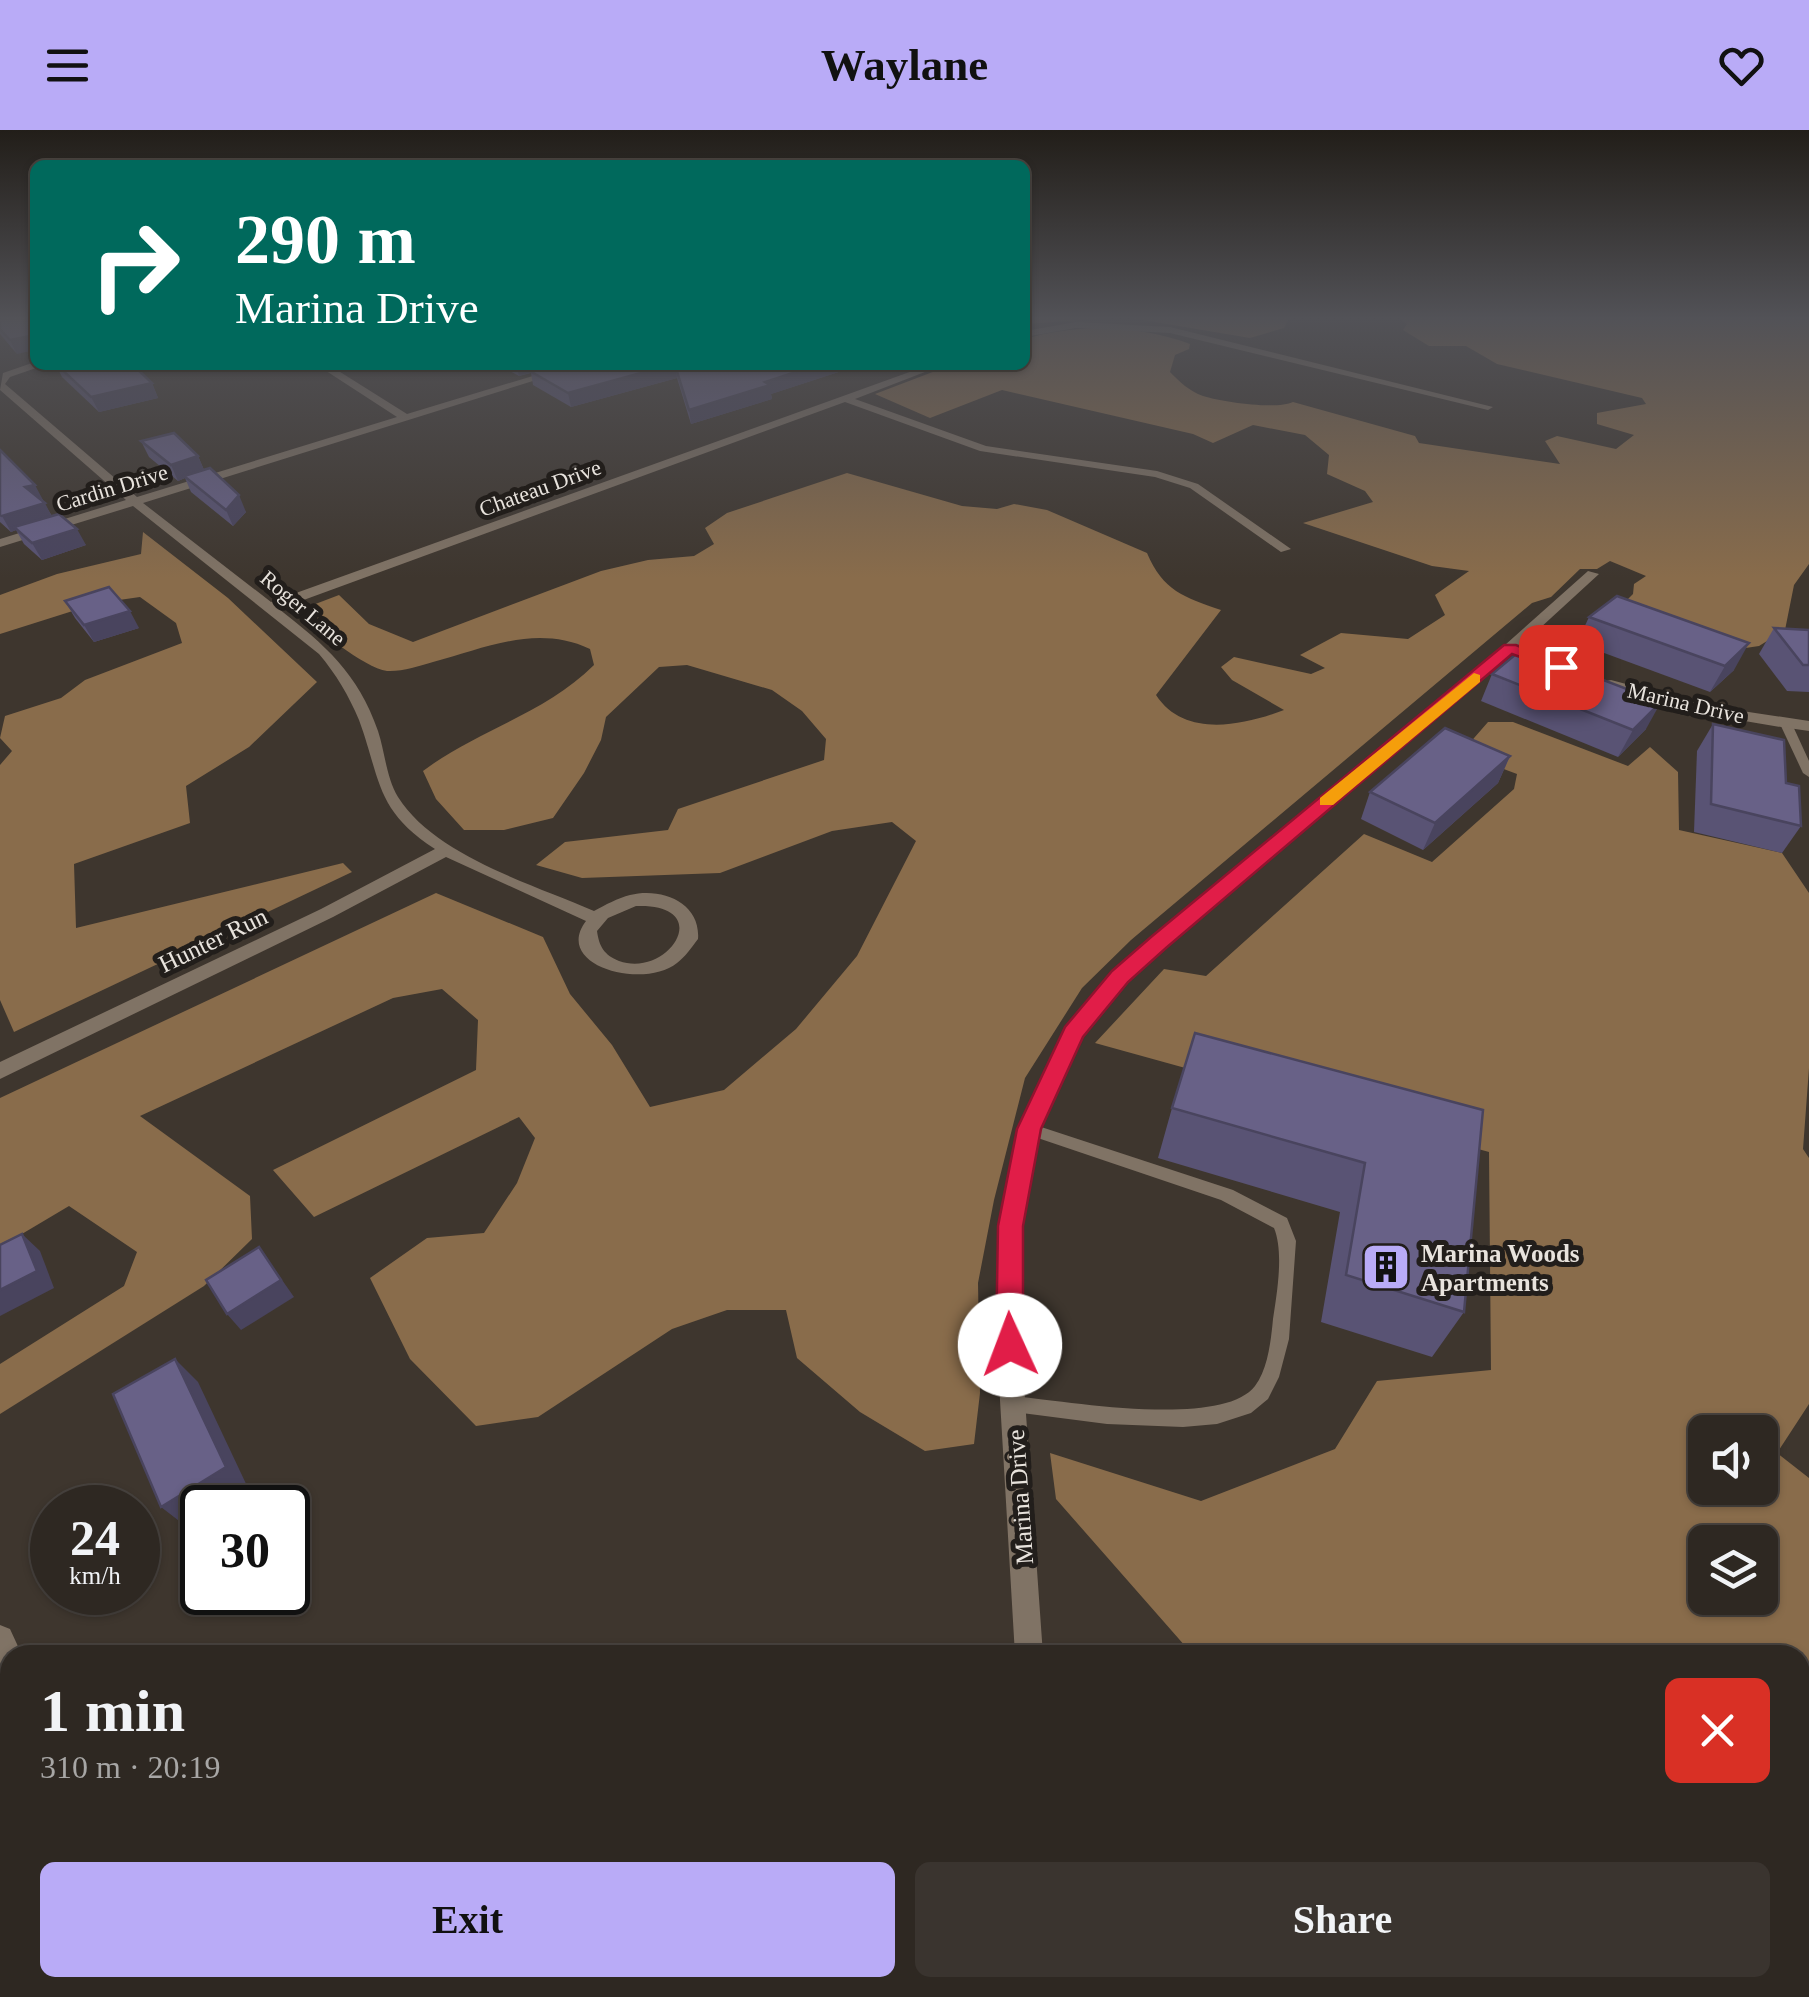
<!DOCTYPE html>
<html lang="en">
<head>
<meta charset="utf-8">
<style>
  body { margin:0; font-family:Georgia,serif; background:#3a342f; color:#f1f3f6; height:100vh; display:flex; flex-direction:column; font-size:38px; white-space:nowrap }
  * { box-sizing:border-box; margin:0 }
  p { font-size:32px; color:#a7a6a5 }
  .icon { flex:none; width:55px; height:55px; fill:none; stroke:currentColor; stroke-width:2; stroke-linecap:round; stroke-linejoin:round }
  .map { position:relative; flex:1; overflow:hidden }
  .details { position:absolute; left:0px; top:1515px; width:1810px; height:352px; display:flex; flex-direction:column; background:#2e2822; border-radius:30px 30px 0 0; box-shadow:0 2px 8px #0004,0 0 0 2px #494440 }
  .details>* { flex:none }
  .banner { position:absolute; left:30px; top:30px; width:1000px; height:210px; border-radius:15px; box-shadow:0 2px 8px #0004,0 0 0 2px #494440; background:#00695c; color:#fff; overflow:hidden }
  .controls { position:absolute; left:1688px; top:1285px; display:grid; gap:20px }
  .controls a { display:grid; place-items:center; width:90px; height:90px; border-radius:15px; background:#2e2822; box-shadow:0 2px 8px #0004,0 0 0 2px #494440; font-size:50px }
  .speed { position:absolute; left:30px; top:1355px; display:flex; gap:20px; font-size:50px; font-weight:700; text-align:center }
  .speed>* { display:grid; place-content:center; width:130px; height:130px; border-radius:50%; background:#2e2822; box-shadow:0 2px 8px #0004,0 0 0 2px #494440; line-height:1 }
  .speed small { font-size:25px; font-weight:400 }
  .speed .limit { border:5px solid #111; border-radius:15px; background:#fff; color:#111 }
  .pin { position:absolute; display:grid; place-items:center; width:85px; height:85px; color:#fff; margin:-42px; border-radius:20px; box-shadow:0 5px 15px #0006 }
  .me { position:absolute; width:110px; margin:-55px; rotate:358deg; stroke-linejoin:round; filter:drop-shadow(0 0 8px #0008) }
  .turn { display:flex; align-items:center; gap:35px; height:210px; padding:0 40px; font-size:45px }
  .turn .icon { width:130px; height:130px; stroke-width:2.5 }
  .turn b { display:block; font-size:70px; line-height:85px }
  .round { display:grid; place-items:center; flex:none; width:105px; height:105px; border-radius:15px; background:#3a342f }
  .headline { display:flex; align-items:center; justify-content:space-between; height:170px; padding:0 40px }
  h1 { font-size:60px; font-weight:700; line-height:75px }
  .action { display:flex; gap:20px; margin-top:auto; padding:20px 40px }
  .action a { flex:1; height:115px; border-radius:15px; background:#b9abf7; color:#111; font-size:40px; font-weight:700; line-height:115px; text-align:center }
  .action a+a { background:#3a342f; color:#f1f3f6 }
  header { display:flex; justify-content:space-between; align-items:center; height:130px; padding:0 40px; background:#b9abf7; color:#111; font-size:45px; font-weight:700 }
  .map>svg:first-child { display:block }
</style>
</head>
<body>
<header><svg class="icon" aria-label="menu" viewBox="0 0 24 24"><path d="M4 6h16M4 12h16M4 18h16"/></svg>Waylane<svg class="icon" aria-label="heart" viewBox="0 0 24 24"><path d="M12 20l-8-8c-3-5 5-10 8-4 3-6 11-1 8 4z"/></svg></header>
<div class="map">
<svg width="1809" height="1867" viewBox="0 0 1809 1867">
  <rect width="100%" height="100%" fill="#3e362e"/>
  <g fill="#896c4b" fill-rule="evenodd">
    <path d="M1025 187H1290L1284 198 1250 208 1125 187 1025 194Z"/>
    <path d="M1397 187H1809V434L1794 455 1785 500 1759 516 1732 520 1616 481 1633 464 1634 454 1646 446 1610 431 1597 439H1580L1551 467 1532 473 1131 810 1082 858 1025 948 994 1070 978 1153 980 1263 974 1314 925 1321 860 1282 797 1228 786 1180H727L672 1199 538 1287 476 1296 410 1229 370 1148 427 1108 484 1103 517 1053 535 1008 519 987 314 1087 273 1040 476 940 478 890 442 859 393 868 140 986 250 1066 252 1109 204 1156 0 1284V1234L124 1156 137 1122 69 1076 0 1117V968L436 763 543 807 570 864 612 915 650 977 724 960 796 899 857 826 916 711 892 692 832 701 720 743 582 748 536 735 565 712 668 700 678 679 824 630 826 609 802 581 772 560 687 535 659 537 606 587 601 610 584 643 553 688 504 700H464L436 669 423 641C477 600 545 584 594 535L590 519C536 494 486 518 433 532 419 536 401 542 387 541 364 538 315 497 297 481L339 465 369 494 413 512 601 441 648 430 694 426 714 414 705 398 727 383 847 343 962 376 997 379 1014 374 1047 380 1147 423C1163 461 1184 467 1221 480L1156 565C1184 608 1242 596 1284 580L1232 550 1221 537 1234 527 1311 544 1325 538 1300 525 1341 503 1408 509 1445 485 1435 465 1469 441 1432 436 1303 393 1373 372 1365 361 1327 344 1329 325 1305 305 1253 295 1213 313 1193 304 1002 260 930 288 875 264 951 235H1025V209C1077 193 1140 195 1190 214L1189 219 1175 225 1170 242C1180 252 1189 261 1203 266 1222 272 1277 280 1293 272L1415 306 1419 313 1560 334 1545 311 1557 306 1616 319 1634 305 1597 294V283L1646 274 1642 268 1497 234 1466 216H1429L1403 200 1407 194Z"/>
    <path d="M143 402 228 468 317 552 249 617 186 656 190 693 74 734 76 798 343 733 352 742 14 902 0 870V635L12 621 0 608 5 586 61 568 85 550 182 513 176 493 140 467 98 473 0 504V465L57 444 141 424Z"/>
    <path d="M1488 592H1513L1628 636 1650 617 1678 642 1679 700 1782 723 1809 763V938L1803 1019 1809 1028V1274L1777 1323 1809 1348V1867H1592L1574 1858H1800V1525H1193L1056 1369 1050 1323 1201 1371 1335 1319 1377 1251 1491 1240 1489 1022 1095 913 1164 839 1206 846 1364 704 1432 732 1514 659 1517 644 1461 623ZM1705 1302H1760V1358H1705ZM1705 1412H1760V1468H1705Z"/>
    <path d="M1148 1858H1446L1454 1867H1153Z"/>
  </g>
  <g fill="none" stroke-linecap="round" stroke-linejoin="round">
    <g fill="#807365" fill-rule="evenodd">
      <path d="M1786 591 1792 594 1809 631V647L1803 643 1780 594Z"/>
      <path d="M1029 993 1233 1060 1287 1088 1296 1111 1289 1209 1279 1247 1268 1269 1251 1283 1217 1294 1183 1297 1107 1294 1007 1281 1005 1275 1007 1269 1014 1266C1065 1271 1222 1299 1255 1256 1268 1239 1271 1210 1273 1189 1277 1163 1284 1122 1274 1098L1221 1070 1023 1003 1021 999 1023 995Z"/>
      <path d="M1103 1858H1131L1135 1867H1107Z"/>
    </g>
    <g fill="#807365" fill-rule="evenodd">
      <path d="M1076 192 1170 197 1493 277 1488 280 1170 203 1076 198 1025 207V201Z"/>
      <path d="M35 232 39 237 10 247 5 254 137 367 397 287 317 235H329L407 284 569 235H584L143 373 271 472 929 235H943L855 269 986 316 1157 341 1198 354 1291 419 1281 422 1190 358 1155 347 980 321 845 272 279 479C325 515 358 543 378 601 385 622 386 647 398 667 435 726 533 754 594 781 605 775 618 768 630 765 662 757 701 773 698 809 692 817 685 827 677 833 644 860 552 836 586 791L446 727 333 787 0 949V932L321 779 435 719C375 680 381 650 359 590 349 566 336 544 319 524L133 376 0 417V409L126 370 0 260 3 243ZM636 776C717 773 669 849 619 831 604 825 599 816 597 801L608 788Z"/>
      <path d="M1588 441 1599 444 1515 521 1164 816 1127 852 1081 907 1039 999 1021 1096 1019 1185 1043 1525H1015L995 1185 999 1096 1019 999 1063 903 1113 842 1152 808 1505 515Z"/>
      <path d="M1611 550 1709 576 1809 591V601C1740 592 1672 578 1606 557V551Z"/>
      <path d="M879 1858H917L913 1867H875Z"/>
    </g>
    <g fill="#807365" fill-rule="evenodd">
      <path d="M0 1495 10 1499 22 1525H10V1544L0 1540Z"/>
      <path d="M146 1858H180L184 1867H150Z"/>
    </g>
  </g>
  <g fill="#595374">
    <path d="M0 187 17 224 0 204Z"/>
    <path d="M56 235H133L152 253 158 268 99 282 62 247Z"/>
    <path d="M499 235H860L771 264 772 269 691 294 677 248 571 277 533 255 531 243 519 246Z"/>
    <path d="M141 311 198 326 204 340 246 382 233 396 191 362 185 348 178 351 149 327Z"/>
    <path d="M0 320 43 370H42L52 386 86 415 42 430 24 414 16 400 11 402 0 392Z"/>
    <path d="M65 471 139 498 94 512 75 488Z"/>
    <path d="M1589 487 1734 540 1710 562 1577 513Z"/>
    <path d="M1774 498 1809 500V562L1787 561 1759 524Z"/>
    <path d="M1492 544 1646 599 1618 627 1481 571Z"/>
    <path d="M1713 594 1786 653 1801 696 1782 723 1694 702 1697 621Z"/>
    <path d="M1510 626 1498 653 1423 720 1361 689 1370 662Z"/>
    <path d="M1172 978 1483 980 1464 1182 1432 1227 1321 1192 1340 1082 1158 1028Z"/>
  </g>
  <g fill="#49445e">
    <path d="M35 205V220L17 224 10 210Z"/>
    <path d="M516 235H556L519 246Z"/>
    <path d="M670 235H675L677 248 571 277 568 263Z"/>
    <path d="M817 235H860L771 264 772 269 691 294 689 280 765 252Z"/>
    <path d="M152 253 158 268 99 282 91 267Z"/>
    <path d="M198 326 205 342 184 346 185 348 178 351 171 335Z"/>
    <path d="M35 355 43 370 34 372 25 357Z"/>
    <path d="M239 365 246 382 233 396 226 380Z"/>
    <path d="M45 373 53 389 14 397 16 400 11 402 2 386Z"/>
    <path d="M77 399 86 415 42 430 32 413Z"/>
    <path d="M130 481 139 498 94 512 84 495Z"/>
    <path d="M1749 513 1734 540 1710 562 1725 536Z"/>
    <path d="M1661 572 1646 599 1618 627 1633 600Z"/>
    <path d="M1510 626 1498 653 1423 720 1435 693Z"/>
    <path d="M22 1104 40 1121 54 1158 0 1186V1160Z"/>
    <path d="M259 1117 294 1167 241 1200 227 1184Z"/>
    <path d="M175 1229 198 1252 248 1358 218 1378H202V1387L187 1397 161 1377Z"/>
  </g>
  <g fill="#686187" stroke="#49445e" stroke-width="2.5">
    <path d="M0 187H34L35 205 10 210 0 199Z"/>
    <path d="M57 235H133L152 253 91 267Z"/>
    <path d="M550 235H670L568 263 530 241Z"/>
    <path d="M675 235H817L765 252 770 255 689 280Z"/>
    <path d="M174 303 198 326 171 335 141 311Z"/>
    <path d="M0 320 35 355 25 357 45 373 2 386 0 385Z"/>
    <path d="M210 338 239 365 226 380 184 346Z"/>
    <path d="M59 384 77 399 32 413 14 397Z"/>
    <path d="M109 457 130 481 84 495 65 471Z"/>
    <path d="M1617 466 1749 513 1725 536 1589 487Z"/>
    <path d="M1774 498 1809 500V535H1803Z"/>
    <path d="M1522 519 1661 572 1633 600 1492 544Z"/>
    <path d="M1713 594 1784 610 1786 653 1799 656 1801 696 1711 674Z"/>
    <path d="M1445 598 1510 626 1435 693 1370 662Z"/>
    <path d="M1195 903 1483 980 1464 1182 1346 1145 1365 1033 1172 978Z"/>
    <path d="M22 1104 37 1141 0 1160V1115Z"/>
    <path d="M259 1117 281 1150 227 1184 206 1150Z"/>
    <path d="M175 1229 226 1337 161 1377 113 1264Z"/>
  </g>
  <linearGradient id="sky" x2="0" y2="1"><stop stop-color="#221e19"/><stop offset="0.42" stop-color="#525257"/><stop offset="1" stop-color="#525257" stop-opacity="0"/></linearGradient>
  <rect width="1809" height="448" fill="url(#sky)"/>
  <path fill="#e11d48" stroke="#92132f" stroke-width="2.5" d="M1504 515H1516L1569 537 1561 542 1512 524 1166 818 1128 852 1083 907 1041 999 1023 1096V1215L1019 1224 1010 1227 1000 1224 996 1215 998 1096 1017 999 1065 897 1112 841 1151 807Z"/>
  <path fill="#f59e0b" d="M1474 543 1480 545V552L1333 675H1320V668Z"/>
  <defs>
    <g id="building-square" transform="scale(2.5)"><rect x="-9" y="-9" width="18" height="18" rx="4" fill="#b9abf7" stroke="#221e1b"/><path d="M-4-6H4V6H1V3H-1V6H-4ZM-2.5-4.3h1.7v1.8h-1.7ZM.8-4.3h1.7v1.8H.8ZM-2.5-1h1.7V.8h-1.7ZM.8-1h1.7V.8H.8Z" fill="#111"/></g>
  </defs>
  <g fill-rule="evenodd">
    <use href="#building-square" x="1386" y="1137"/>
  </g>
  <g text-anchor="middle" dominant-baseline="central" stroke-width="10" stroke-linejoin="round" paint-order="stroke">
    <g font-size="22" fill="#e8e3dd" stroke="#221e1b">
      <text transform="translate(112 358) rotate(-17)">Cardin Drive</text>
      <text transform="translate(540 358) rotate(-20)">Chateau Drive</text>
      <text transform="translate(303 478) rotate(40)">Roger Lane</text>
      <text transform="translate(1686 573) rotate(13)">Marina Drive</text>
    </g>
    <g font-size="25" fill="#e8e3dd" stroke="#221e1b">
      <text transform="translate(213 810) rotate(-26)">Hunter Run</text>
      <text transform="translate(1020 1367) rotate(-94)">Marina Drive</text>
    </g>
    <g font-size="25" font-weight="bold" fill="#e8e3dd" stroke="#221e1b" text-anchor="start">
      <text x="1421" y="1123">Marina Woods<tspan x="1421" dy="29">Apartments</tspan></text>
    </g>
  </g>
</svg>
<div class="controls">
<a><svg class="icon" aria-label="sound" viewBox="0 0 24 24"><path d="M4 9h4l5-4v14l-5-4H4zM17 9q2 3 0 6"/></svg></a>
<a><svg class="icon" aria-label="layers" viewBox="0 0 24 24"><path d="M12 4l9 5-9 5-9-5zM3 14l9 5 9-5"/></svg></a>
</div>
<div class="speed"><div>24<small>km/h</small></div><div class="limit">30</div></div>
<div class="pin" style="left:1561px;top:537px;background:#d93025"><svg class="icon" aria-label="arrive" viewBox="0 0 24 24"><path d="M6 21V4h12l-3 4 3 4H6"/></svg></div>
<svg class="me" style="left:1010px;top:1215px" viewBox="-20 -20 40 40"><circle r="19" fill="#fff"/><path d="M0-13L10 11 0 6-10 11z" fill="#e11d48"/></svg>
<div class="banner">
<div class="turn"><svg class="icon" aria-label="right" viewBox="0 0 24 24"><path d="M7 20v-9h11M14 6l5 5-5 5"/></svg><div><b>290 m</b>Marina Drive</div></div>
</div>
<section class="details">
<div class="headline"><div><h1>1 min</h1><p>310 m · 20:19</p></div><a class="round" style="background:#d93025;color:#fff"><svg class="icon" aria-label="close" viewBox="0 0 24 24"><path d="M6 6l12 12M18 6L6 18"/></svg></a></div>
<div class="action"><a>Exit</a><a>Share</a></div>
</section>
</div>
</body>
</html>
